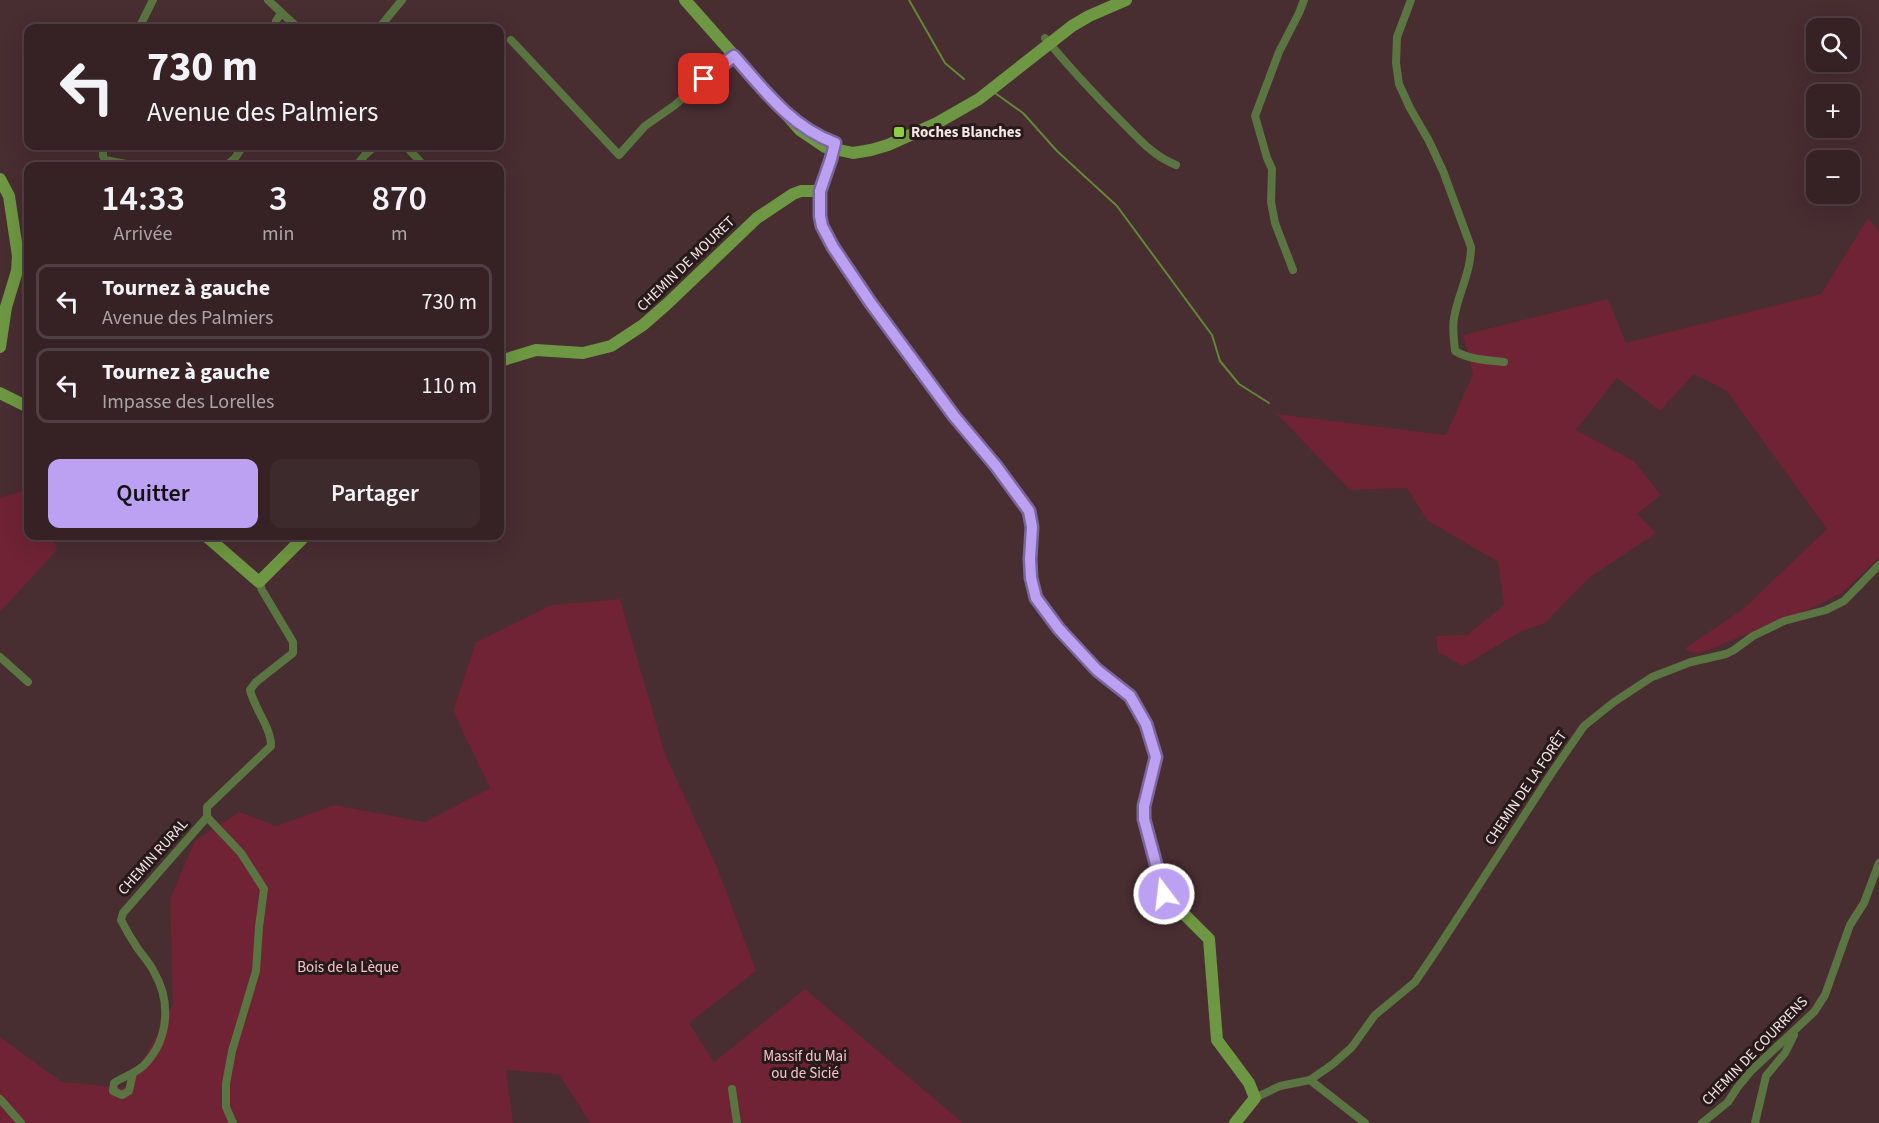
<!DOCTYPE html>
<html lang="fr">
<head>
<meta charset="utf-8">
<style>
  body { margin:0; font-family:"Source Sans 3",sans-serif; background:#3d2a2d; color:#f1f3f6; height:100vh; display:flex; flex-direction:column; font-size:22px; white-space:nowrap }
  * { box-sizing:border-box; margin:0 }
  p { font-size:20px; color:#aaa4a7 }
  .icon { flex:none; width:33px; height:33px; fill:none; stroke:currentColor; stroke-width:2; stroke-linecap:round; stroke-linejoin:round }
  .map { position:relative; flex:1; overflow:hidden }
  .drawer { position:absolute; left:24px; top:162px; width:480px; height:378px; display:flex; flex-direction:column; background:#362225; border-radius:12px; box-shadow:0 6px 24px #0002,0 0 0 2px #503f42 }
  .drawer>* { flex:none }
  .hud { position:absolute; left:24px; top:24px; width:480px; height:126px; border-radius:12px; box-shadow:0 6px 24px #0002,0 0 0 2px #503f42; background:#362225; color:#f1f3f6; overflow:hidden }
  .buttons { position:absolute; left:1806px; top:18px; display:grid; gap:12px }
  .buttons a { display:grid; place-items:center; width:54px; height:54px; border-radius:12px; background:#362225; box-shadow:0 6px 24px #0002,0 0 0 2px #503f42; font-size:30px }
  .pin { position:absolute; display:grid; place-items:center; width:51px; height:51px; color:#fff; margin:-26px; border-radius:12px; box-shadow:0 3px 9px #0006 }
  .me { position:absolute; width:66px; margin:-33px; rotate:345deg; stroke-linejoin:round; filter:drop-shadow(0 0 4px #0008) }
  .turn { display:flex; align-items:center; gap:21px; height:126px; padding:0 24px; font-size:27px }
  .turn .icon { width:78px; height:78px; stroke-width:2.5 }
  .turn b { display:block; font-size:42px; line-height:51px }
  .eta { display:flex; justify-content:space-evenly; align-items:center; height:102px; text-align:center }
  .eta b { font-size:36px; font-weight:600; line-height:42px }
  .cta { display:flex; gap:12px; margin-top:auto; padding:12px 24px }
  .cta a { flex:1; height:69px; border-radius:12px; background:#bca0f2; color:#111; font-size:24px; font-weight:600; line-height:69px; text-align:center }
  .cta a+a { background:#3d2a2d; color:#f1f3f6 }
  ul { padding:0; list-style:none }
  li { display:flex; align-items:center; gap:18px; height:75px; margin:0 12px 9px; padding:0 12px; border:3px solid #503f42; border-radius:12px }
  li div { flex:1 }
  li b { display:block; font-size:22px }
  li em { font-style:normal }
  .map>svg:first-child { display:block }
</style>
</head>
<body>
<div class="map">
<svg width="1879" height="1123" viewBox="0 0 1879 1123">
  <rect width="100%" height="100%" fill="#482d31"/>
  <g fill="#6f2335">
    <path d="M1868 218 1879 232V558L1842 593 1810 609 1698 654 1684 649 1743 609 1827 529 1727 391 1694 374 1660 411 1617 378 1576 430 1634 461 1661 495 1637 514 1656 533 1590 577 1545 623 1520 632 1463 666 1438 652 1436 636 1467 635 1504 605 1498 562 1427 520 1407 488 1350 490 1277 414 1446 435 1473 374 1463 335 1608 299 1626 343 1821 294Z"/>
    <path d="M28 489V536H53L57 550 0 612V498Z"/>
    <path d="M620 599 665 754 717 867 756 971 689 1023 714 1062 805 989 963 1123H590L559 1074 506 1070 513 1123H0V1037L62 1082 128 1088 173 1004 170 899 195 841 239 812 277 826 334 805 425 822 490 788 453 711 476 642 552 605Z"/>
  </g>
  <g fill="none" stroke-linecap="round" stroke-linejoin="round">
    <g stroke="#608835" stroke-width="2">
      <path d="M909 0 945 63 964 79"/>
      <path d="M995 93 1023 113 1057 151 1117 206 1212 335 1220 361 1239 384 1269 403"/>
    </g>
    <g stroke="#5a7541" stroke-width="8">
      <path d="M268 0 298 28"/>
      <path d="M1411 0 1397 37 1396 63 1399 84 1410 108 1429 141 1443 171 1471 247C1471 272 1458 294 1454 318 1452 329 1454 340 1455 351 1470 360 1488 360 1504 362"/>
      <path d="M139 28 153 0"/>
      <path d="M275 28 276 21 281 13"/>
      <path d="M379 28 402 0"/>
      <path d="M1045 38C1069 67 1095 95 1121 121 1138 138 1153 156 1176 165"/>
      <path d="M511 40 619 155 645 126 675 105 704 79 734 56"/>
      <path d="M103 146V156L105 160 137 166"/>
      <path d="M406 146 424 166"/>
      <path d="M226 166 235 158 243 146"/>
      <path d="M356 166 365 155 375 146"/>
      <path d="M1293 270 1275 223 1271 202 1272 169 1267 158 1255 116 1279 52 1299 13 1304 0"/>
      <path d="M0 657 28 682"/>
      <path d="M133 1073 129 1091 122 1095 113 1091 114 1083C124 1076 138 1073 146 1063 169 1038 171 1001 154 972 150 963 143 956 138 949 132 940 126 930 121 920L123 913 207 817"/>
      <path d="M1310 1080 1365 1123"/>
      <path d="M732 1089 737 1123"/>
      <path d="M1255 1098 1280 1086 1310 1080 1333 1064 1352 1047 1375 1015 1415 982 1438 948 1551 774 1584 726 1614 702 1652 677 1691 662 1726 654 1734 650 1753 636 1784 621 1826 610 1844 601 1879 565"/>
      <path d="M0 1099 21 1123"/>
      <path d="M233 1123 226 1107V1084L232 1051 256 971 259 927 264 889 241 853 207 817V807L271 746C271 727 255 710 250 690L256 682 293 653V642L262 590 259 582"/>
      <path d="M1702 1123 1728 1102 1737 1088 1751 1071 1814 1012 1825 995 1850 925 1864 903 1879 863"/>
      <path d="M1755 1123 1766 1076 1785 1053 1794 1035"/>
    </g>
    <g stroke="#6d9742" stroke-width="12">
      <path d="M685 0 800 130 825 147 853 153 871 150 888 145 937 123 979 99 1072 26 1089 16 1126 0"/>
      <path d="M835 143 831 159 820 191V216L822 226 833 247 870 302 954 416 996 466 1029 511 1032 527 1030 559 1031 578 1037 598 1059 629 1097 670 1130 696 1146 725 1156 757 1144 806V819L1164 894 1209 939 1217 1040 1249 1083 1255 1098 1235 1123"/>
      <path d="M0 179 9 196 18 256 17 271 6 307 0 347"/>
      <path d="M500 361 536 350 583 353 611 346 643 325 667 304 757 218 793 194 801 191H820"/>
      <path d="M0 393 28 407"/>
      <path d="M206 536 259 582 305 536"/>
    </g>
  </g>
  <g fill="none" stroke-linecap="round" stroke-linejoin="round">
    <g stroke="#7a689d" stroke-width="15">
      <path id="route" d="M704 79 734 56C764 90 791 127 835 143L831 159 820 191V216L822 226 833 247 870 302 954 416 996 466 1029 511 1032 527 1030 559 1031 578 1036 598 1059 629 1097 670 1130 696 1146 724 1156 757 1144 806V819L1164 894"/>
    </g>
    <use href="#route" stroke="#bca0f2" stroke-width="10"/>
  </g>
  <rect fill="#8dce44" stroke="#261a1b" stroke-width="2" x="893" y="126" width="12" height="12" rx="3"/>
  <g text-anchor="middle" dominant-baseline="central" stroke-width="6" stroke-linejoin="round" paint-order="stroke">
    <g font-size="15" font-weight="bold" fill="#f6e4e6" stroke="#261a1b" text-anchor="start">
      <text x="911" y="132">Roches Blanches</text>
    </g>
    <g font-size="15" fill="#f6e4e6" stroke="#261a1b">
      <text transform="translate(686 264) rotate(-44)">CHEMIN DE MOURET</text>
      <text transform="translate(1526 788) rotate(-56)">CHEMIN DE LA FORÊT</text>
      <text transform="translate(153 857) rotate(-48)">CHEMIN RURAL</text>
      <text transform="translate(1755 1051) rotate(-46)">CHEMIN DE COURRENS</text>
    </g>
    <g font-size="15" fill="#f8c3ca" stroke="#261a1b">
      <text x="348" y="967">Bois de la Lèque</text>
      <text x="805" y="1056">Massif du Mai<tspan x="805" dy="17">ou de Sicié</tspan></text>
    </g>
  </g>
</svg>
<div class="buttons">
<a><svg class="icon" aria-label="search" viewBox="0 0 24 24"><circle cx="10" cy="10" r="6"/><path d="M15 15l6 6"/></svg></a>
<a>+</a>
<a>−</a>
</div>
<div class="pin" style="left:704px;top:79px;background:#d93025"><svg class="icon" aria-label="arrive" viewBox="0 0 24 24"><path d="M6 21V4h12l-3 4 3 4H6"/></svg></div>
<svg class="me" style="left:1164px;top:894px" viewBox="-20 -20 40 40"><circle r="17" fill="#bca0f2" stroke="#fff" stroke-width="3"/><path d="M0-11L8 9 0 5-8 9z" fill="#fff"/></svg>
<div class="hud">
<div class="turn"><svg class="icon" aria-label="left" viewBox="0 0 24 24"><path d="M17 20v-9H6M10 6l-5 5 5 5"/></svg><div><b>730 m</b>Avenue des Palmiers</div></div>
</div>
<section class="drawer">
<div class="eta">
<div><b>14:33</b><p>Arrivée</p></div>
<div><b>3</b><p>min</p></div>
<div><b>870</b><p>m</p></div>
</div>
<ul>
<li><svg class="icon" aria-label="left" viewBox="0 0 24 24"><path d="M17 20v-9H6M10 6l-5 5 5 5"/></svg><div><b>Tournez à gauche</b><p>Avenue des Palmiers</p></div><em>730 m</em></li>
<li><svg class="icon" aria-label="left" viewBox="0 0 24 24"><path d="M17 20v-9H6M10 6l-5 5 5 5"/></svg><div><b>Tournez à gauche</b><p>Impasse des Lorelles</p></div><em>110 m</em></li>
</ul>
<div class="cta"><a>Quitter</a><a>Partager</a></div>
</section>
</div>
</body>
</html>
